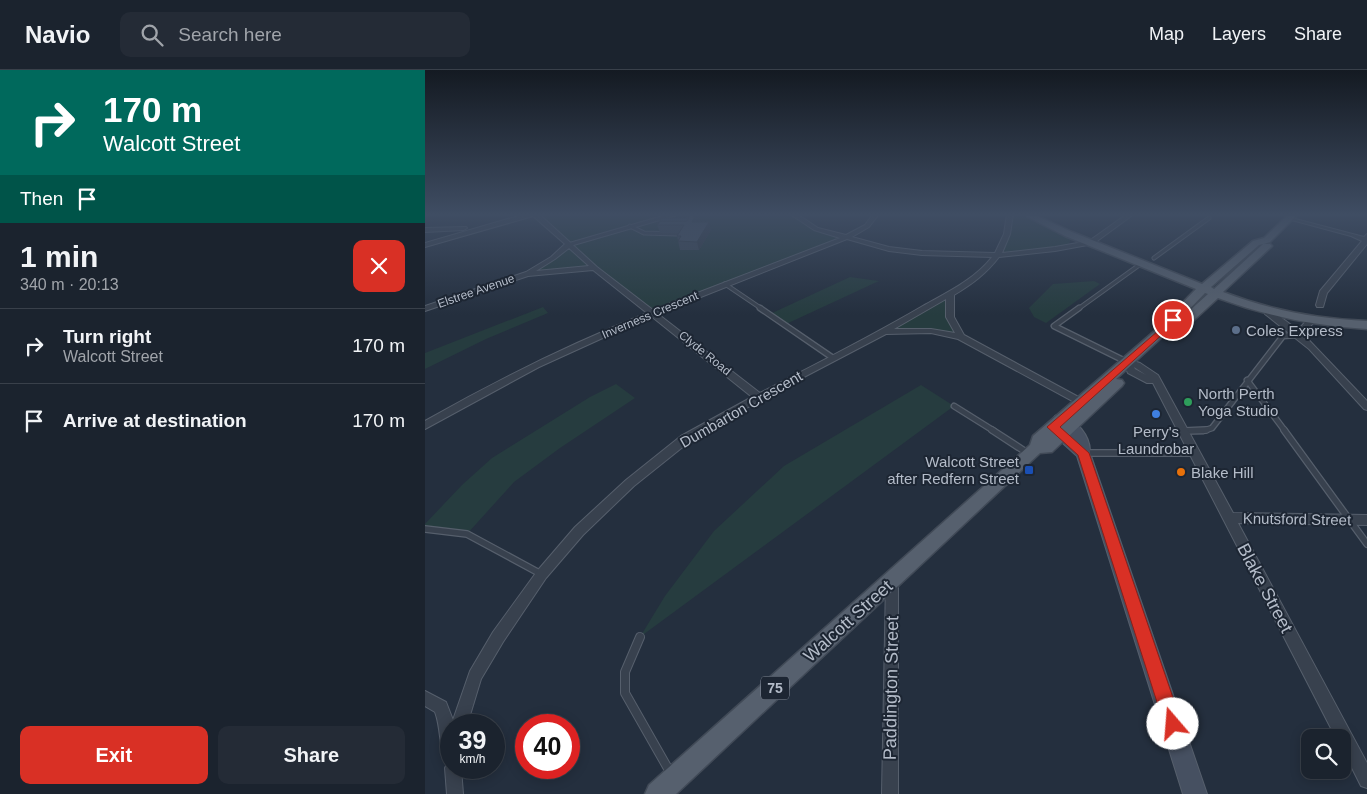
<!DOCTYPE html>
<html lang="en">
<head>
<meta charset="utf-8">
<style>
  body { margin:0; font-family:Arial,sans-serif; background:#242b36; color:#f1f3f6; height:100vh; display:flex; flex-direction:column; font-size:19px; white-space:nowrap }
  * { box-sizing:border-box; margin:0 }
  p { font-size:16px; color:#a0a4aa }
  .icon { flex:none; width:28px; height:28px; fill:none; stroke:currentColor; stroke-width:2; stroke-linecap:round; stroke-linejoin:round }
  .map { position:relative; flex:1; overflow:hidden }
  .sheet { display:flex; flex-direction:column; background:#1b232e; width:425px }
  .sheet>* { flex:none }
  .banner { background:#00695c; color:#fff; overflow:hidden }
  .fabs { position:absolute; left:876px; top:659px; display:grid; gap:10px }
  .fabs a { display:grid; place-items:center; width:50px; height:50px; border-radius:10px; background:#1b232e; box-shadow:0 2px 12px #0003,0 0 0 1px #39404a; font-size:25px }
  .speed { position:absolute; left:15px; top:644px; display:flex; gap:10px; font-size:25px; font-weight:700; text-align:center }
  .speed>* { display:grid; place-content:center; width:65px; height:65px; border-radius:50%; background:#1b232e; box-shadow:0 2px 12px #0003,0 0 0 1px #39404a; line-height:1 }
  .speed small { font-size:12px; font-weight:400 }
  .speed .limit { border:8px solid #d22; background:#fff; color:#111 }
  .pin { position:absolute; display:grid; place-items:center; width:42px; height:42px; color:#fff; margin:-21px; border:2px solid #fff; border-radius:50%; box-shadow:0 1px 5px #0007 }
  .me { position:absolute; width:55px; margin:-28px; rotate:342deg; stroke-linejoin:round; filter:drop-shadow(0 0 4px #0008) }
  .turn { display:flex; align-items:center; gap:18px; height:105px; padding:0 20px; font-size:22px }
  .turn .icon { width:65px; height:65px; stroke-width:2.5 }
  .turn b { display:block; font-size:35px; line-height:42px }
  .then { display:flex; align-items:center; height:48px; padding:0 20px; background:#0003; gap:10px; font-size:19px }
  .round { display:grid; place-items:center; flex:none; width:52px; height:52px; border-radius:10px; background:#242b36 }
  .head { display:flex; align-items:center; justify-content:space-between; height:85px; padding:0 20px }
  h1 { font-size:30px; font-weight:700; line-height:38px }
  .cta { display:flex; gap:10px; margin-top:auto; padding:10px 20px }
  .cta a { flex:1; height:58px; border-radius:10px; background:#d93025; color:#fff; font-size:20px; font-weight:700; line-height:58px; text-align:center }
  .cta a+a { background:#242b36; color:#f1f3f6 }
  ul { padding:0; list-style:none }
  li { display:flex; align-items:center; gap:15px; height:75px; padding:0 20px; border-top:1px solid #39404a }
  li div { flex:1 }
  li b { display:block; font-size:19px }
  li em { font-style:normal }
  header { display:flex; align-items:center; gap:30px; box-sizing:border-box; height:70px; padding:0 25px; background:#1b232e; border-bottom:1px solid #39404a }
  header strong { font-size:24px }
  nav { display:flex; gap:28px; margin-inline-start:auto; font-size:18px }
  .search { width:350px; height:45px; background:#242b36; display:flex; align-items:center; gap:12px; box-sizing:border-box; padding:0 18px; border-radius:10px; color:#a0a4aa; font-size:19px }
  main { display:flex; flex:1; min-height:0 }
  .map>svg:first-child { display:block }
</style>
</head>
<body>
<header>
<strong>Navio</strong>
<div class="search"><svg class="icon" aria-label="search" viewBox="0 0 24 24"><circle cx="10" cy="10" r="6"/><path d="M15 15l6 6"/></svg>Search here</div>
<nav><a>Map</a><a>Layers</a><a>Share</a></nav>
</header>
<main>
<section class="sheet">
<div class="banner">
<div class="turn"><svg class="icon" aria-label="right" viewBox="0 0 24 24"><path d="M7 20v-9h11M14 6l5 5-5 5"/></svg><div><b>170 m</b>Walcott Street</div></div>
<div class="then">Then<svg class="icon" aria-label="arrive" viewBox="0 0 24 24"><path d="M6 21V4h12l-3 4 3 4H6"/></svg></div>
</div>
<div class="head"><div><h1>1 min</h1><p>340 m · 20:13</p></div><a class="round" style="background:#d93025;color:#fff"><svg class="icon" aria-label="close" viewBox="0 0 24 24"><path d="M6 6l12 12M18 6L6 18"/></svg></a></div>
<ul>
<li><svg class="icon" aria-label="right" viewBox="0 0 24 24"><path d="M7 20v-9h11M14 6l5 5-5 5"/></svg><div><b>Turn right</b><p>Walcott Street</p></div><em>170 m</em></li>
<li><svg class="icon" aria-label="arrive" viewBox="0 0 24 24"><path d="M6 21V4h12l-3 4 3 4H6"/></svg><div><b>Arrive at destination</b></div><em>170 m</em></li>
</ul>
<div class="cta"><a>Exit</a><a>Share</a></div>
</section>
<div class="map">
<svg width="942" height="724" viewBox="0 0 942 724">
  <rect width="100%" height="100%" fill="#242f3e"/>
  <g fill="#263c3f">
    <path d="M110 144H368L391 159 420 168 228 242 170 198 102 204 128 188 143 175Z"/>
    <path d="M585 144H601L647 167 642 177 572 185 582 164Z"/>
    <path d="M425 207 454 211 359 255 345 244Z"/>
    <path d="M669 211 675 214 621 253 609 247 604 238 628 214Z"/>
    <path d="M525 225V247L536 267 506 261 459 262Z"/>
    <path d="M118 237 123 243 61 269 0 299V283Z"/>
    <path d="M191 314 210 328 135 378 89 412 42 464 0 459V454L37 415 67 388 165 327Z"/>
    <path d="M496 315 529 336 215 567 240 526 289 461 359 396Z"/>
  </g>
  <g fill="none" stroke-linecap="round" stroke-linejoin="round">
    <g stroke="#565f6c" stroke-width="5">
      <g id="lane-far3">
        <path d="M205 156 219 163 252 164"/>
        <path d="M143 175 250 144"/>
        <path d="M729 188 784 148"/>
        <path d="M300 214 337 239"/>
        <path d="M653 239 717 193"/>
      </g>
    </g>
    <g stroke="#565f6c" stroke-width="7">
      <g id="lane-far2">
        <path d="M335 238 408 288"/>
        <path d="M654 238 629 256 702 292"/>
        <path d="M822 310 860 361"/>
        <path d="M529 336 569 361"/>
        <path d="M759 361H778L787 358 858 266 872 265"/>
      </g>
    </g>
    <g stroke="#565f6c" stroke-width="8">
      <g id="lane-far1">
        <path d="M567 360 604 384"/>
        <path d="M859 360 942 474"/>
        <path d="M759 361 781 360"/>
        <path d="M658 383H769"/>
        <path d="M0 459 42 464 116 504"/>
      </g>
    </g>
    <g stroke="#565f6c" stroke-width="10">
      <path id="lane" d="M215 567 200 602V623L245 702"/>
    </g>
    <g stroke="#565f6c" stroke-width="2">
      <g id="street">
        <path d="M100 144H114L172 197 228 240 415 168 389 160 365 144H372L393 158 421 165 440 155 448 144H454L444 157 427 167 464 177 497 181 570 183 579 164 582 144H588L585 164 577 183 630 177 664 171 702 144H709L668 174 630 181 574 187C561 204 547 214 529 225V247L539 265 659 330 661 332 659 334H653L533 269 506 263 461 264 337 329 264 372 209 416 158 465 121 508 78 572 56 609 42 655H26V698H36L38 724H22L20 698 23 692 20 691C14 675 16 658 10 642L0 636V621L21 632 28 650 45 601 68 562 113 500 150 457 201 410 256 366 327 327 226 246 114 297 0 359V351C72 310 145 274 222 243L168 200 103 206 0 241V236L101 202 126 187 140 174 108 146 0 177V173ZM422 169 464 181 497 185 567 187C549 210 521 223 496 237 443 268 389 295 335 323L233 244ZM144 178 164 196 111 201 130 189ZM521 229V247L530 263 506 259H469Z"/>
        <path d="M863 147 939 167 942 164V174L902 223 898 237H892L891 235 895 221 937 171 926 166 863 149Z"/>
        <path d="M41 157 42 158 39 160 0 162V158Z"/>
        <path d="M840 240H846L873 260 882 250H888L889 252 881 261 879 265 942 331V340L939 339 884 279 840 244Z"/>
        <path d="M702 289 715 293 733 305 808 443 942 445V455L813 453 942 693V718L936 716 918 680V668H911L728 313H722L703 303 698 292ZM709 297 721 305 710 299Z"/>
        <path d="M467 505 472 507 473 511V724H457L461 511 462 507Z"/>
      </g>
    </g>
    <g stroke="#565f6c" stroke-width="2">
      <path id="secondary" d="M635 344C651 349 666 366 665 383L782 724H758L652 386 620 357 622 354H632L628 349 630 346Z"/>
    </g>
    <g stroke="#414a57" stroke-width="3">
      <path id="primary" d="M597 144H608L647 162 777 214 828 171 839 168 864 144H873L845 172 839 174H845L847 176 798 222C845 240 892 249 942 251V259C890 256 841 246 793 228L756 262H748L747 258 691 309 697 310 699 313 697 316 627 382 615 383 251 724H220L224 715 605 375 608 366 732 259 771 219 640 166ZM838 174 789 219 786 217 834 175ZM780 223 783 224 751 253Z"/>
    </g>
    <use href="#lane-far3" stroke="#38414e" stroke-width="3"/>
    <use href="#lane-far2" stroke="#38414e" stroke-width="4.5"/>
    <use href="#lane-far1" stroke="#38414e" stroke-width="5.5"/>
    <use href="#lane" stroke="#38414e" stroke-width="8"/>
    <use href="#street" fill="#38414e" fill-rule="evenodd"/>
    <use href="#secondary" fill="#465061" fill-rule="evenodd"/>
    <use href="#primary" fill="#56606e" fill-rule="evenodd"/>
  </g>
  <path fill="#3b4654" d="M273 144 275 150 274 152 286 160 274 180H255L252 166 254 163H235L232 154 262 148 261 145Z"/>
  <g fill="#303945">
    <path d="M271 144H273L275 150 269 160 267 151Z"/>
    <path d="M284 152 286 160 274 180 272 172Z"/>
  </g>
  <g fill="#455162" stroke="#303945">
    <path d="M262 144H271L267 152H284L272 172 253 171 256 166H252L259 155H232L235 151H262L265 145H261Z"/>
    <path d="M237 148H264L262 151H235L233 154H232Z"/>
  </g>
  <linearGradient id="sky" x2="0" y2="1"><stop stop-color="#141a22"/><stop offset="0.59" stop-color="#3f4d63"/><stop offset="1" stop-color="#3f4d63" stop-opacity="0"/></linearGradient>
  <rect width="942" height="245" fill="url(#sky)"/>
  <path fill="#d93025" stroke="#8d1f18" d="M748 248 752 250 751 252 635 357 664 383 757 654 754 660 748 663 742 660 739 654 653 385 622 357Z"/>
  <circle fill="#5c6f8a" stroke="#1d2633" stroke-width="2" cx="811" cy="260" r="5"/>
  <circle fill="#2e9e5b" stroke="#1d2633" stroke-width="2" cx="763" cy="332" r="5"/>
  <circle fill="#3f7fe0" stroke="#1d2633" stroke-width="2" cx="731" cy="344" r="5"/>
  <rect fill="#1a4fb4" stroke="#1d2633" stroke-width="2" x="599" y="395" width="10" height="10" rx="2.5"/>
  <circle fill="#e8710a" stroke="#1d2633" stroke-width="2" cx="756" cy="402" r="5"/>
  <g text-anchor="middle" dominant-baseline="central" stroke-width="4" stroke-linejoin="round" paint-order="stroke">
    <g font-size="12" fill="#b4bcc9" stroke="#1d2633">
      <text transform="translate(51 221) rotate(-19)">Elstree Avenue</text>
      <text transform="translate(225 245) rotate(-23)">Inverness Crescent</text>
      <text transform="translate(280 283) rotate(39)">Clyde Road</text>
    </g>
    <rect fill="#1d2633" stroke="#878f9c" stroke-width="1" x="336" y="606.5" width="28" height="23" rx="4"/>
    <g font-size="14" font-weight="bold" fill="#b4bcc9">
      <text x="350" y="618">75</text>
    </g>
    <g font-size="15" fill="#b4bcc9" stroke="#1d2633" text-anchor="start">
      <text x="821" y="260">Coles Express</text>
      <text x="773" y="323">North Perth<tspan x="773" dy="17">Yoga Studio</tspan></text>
      <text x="731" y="361" text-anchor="middle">Perry's<tspan x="731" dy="17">Laundrobar</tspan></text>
      <text x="594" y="391" text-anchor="end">Walcott Street<tspan x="594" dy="17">after Redfern Street</tspan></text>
      <text x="766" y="402">Blake Hill</text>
    </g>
    <g font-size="15" fill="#b4bcc9" stroke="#1d2633">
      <text transform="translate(316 339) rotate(-30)">Dumbarton Crescent</text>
      <text transform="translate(872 449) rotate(1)">Knutsford Street</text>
    </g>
    <g font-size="18" fill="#b4bcc9" stroke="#1d2633">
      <text transform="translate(840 518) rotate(62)">Blake Street</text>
      <text transform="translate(423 551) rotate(-42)">Walcott Street</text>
      <text transform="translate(466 618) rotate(-89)">Paddington Street</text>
    </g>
  </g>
</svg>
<div class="fabs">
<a><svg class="icon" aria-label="search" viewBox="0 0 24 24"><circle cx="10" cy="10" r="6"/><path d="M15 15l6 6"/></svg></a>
</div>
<div class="speed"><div>39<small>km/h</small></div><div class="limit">40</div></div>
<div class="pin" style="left:748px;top:250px;background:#d93025"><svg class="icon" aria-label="arrive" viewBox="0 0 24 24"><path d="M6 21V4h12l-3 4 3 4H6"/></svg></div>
<svg class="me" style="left:748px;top:654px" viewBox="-20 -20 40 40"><circle r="19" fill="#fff"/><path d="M0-13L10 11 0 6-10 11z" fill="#d93025"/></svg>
</div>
</main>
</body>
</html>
